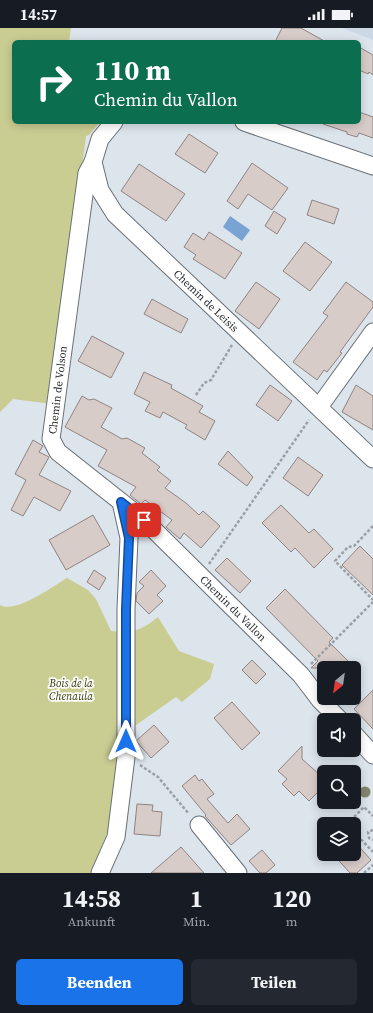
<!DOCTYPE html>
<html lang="de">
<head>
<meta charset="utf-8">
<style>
  body { margin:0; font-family:"Source Serif 4",serif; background:#242831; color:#f1f3f6; height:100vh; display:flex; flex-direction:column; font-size:15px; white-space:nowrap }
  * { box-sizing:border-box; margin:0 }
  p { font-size:13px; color:#9ea1a6 }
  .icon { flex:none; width:22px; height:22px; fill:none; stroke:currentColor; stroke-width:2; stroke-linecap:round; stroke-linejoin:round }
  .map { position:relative; height:845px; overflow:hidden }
  .details { display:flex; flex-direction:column; background:#171b24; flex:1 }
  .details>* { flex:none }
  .guide { position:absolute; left:12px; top:12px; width:349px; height:84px; border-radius:6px; box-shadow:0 2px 10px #0003; background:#0b6e4f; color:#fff; overflow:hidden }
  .needle { width:26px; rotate:209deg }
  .controls { position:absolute; left:317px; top:633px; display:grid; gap:8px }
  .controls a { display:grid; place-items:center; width:44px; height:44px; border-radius:6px; background:#171b24; box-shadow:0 2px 10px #0003; font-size:20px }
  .pin { position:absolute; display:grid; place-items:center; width:34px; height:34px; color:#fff; margin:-17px; border-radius:8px; box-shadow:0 2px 6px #0006 }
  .me { position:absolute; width:44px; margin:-22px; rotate:0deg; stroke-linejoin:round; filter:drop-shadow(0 0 3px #0008) }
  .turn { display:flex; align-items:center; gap:14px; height:84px; padding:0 16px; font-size:18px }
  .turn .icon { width:52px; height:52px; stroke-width:2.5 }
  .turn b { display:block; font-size:28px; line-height:34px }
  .eta { display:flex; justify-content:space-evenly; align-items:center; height:68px; text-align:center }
  .eta b { font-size:24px; font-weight:700; line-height:28px }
  .primary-button { display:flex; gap:8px; margin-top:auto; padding:8px 16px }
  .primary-button a { flex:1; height:46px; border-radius:6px; background:#1a73e8; color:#fff; font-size:16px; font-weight:700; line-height:46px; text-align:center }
  .primary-button a+a { background:#242831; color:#f1f3f6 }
  .status { display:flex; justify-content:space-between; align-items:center; height:28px; padding:0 20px; background:#171b24; direction:ltr }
  .status svg { height:11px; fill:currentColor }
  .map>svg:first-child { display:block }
</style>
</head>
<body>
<div class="status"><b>14:57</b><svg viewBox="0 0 49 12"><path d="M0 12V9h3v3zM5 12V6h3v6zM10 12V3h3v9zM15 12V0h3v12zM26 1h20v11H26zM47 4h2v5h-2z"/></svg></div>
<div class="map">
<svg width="373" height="845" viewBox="0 0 373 845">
  <rect width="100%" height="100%" fill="#dce4ec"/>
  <path fill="#ccd8e6" d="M341 0H373V12L342 0Z"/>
  <g fill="#cacd92">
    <path d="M0 0H71L69 14H14V94H100L89 107 86 108 52 376 13 371 0 384Z"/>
    <path d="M67 550 88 562 96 571 111 603C132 605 141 603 158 589L179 623 214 636 210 651 182 674 176 669 136 697 123 709 108 802 92 845H0V577C16 586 53 558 67 550Z"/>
  </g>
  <path fill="#78a3d2" d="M230 188 250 202 242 213 223 199Z"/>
  <g fill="#d8ccc9" stroke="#8f8481">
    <path d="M282 0H301L326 14H275Z"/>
    <path d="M359 19 373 27V47L369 44 368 46 359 42Z"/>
    <path d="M359 84 373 89V110L359 105 357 109 347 106V104L323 96 324 94H359Z"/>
    <path d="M189 106 218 125 205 145 175 126Z"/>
    <path d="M252 135 288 160 272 182 248 166 238 181 227 173Z"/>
    <path d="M139 136 185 166 166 193 121 163Z"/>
    <path d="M312 172 339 181 334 196 307 187Z"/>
    <path d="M274 183 286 191 277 206 265 198Z"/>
    <path d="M209 204 242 225 225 251 193 231 196 227 184 219 193 205 204 212Z"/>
    <path d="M305 214 332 234 310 263 283 243Z"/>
    <path d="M256 254 280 271 259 301 235 283Z"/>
    <path d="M346 254 373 274V279L340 324 342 325 327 344 324 342 317 352 293 334 328 288 323 285Z"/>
    <path d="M152 271 188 291 181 305 144 286Z"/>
    <path d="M92 308 124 325 111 350 78 333Z"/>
    <path d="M144 344 172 357 171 360 203 378 199 384 215 393 205 412 185 400 187 397 163 384 160 390 145 383 150 374 134 366Z"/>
    <path d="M270 357 292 373 278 393 256 377Z"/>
    <path d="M356 357 373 368V402L342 384Z"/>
    <path d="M82 368 89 372 94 371 112 380 101 399 122 411 127 410 145 420 142 425 160 439 157 442 171 453 165 460 186 475 199 487 203 483 220 498 201 520 184 505 180 511 166 499 172 492 145 472 141 476 130 467 136 459 98 438 107 422 65 399Z"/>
    <path d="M33 412 43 418 39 424 49 429 39 447 71 463 60 483 34 469 23 488 11 482 26 452 15 446Z"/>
    <path d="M228 423 253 449 247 458 218 436Z"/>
    <path d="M298 429 323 447 308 468 283 450Z"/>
    <path d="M281 477 309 505 314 501 333 521 314 540 295 520 291 524 262 495Z"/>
    <path d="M93 487 110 517 66 542 49 512Z"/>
    <path d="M360 518 373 531V567L342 537Z"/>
    <path d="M227 530 251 553 240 565 215 542Z"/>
    <path d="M94 542 106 550 99 562 87 554Z"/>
    <path d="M151 542 166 558 157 567 163 573 149 586 136 573 137 565 144 558 139 554Z"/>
    <path d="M285 561 333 610 329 614 355 640H311L318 633 266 580Z"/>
    <path d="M252 632 266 646 256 656 242 642Z"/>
    <path d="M373 662V701L354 681Z"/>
    <path d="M232 674 260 705 242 722 214 690Z"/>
    <path d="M154 697 169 714 151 730 136 713Z"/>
    <path d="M302 718V731L320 747H324V758L309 773 299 763 294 768 282 756 287 751 278 743Z"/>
    <path d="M195 747 199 753 202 751 214 766 207 771 228 795 237 786 250 801 231 817 205 788 206 787 182 758Z"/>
    <path d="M137 776 153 777 152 783 162 784 160 808 134 806Z"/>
    <path d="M354 813 371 832 357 845H350L333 826H354Z"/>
    <path d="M181 819 204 845H151Z"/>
    <path d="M262 822 275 837 266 845H260L249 833Z"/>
  </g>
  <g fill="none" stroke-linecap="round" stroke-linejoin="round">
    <g stroke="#697077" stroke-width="19">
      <g id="street">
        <path id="s1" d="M114 94 100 111 93 134 100 162 115 186 373 431"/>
        <path d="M244 94 373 138"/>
        <path id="s2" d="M93 134 87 145 51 411 58 424 144 492 301 647 320 672 340 692"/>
        <path d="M319 379 373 304"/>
        <path d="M354 706 373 727"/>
        <path d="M199 797 238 845"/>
        <path d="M100 845 116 809 126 729V581L129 510 121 474"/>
      </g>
    </g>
    <g stroke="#9aa0a6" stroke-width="2.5" stroke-dasharray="3 2" stroke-linecap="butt">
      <path d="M196 367 204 355 211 352 232 317"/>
      <path d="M373 498 354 518 348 519 335 533 373 572"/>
      <path d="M209 536 309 392"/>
      <path d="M311 636 373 574"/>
      <path d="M140 737 158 749 189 786"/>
      <path d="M347 796 364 779 373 788"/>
      <path d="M373 802 368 804 369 810 373 812"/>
      <path d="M354 804 373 824"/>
      <path d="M364 845 373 837"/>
    </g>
    <use href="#street" stroke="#fff" stroke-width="17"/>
  </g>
  <circle fill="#82866d" cx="365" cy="764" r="5.5"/>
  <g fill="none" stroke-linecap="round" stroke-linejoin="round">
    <g stroke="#114b97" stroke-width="10">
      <path id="route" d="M126 713V581L129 510 121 474 144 492"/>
    </g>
    <use href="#route" stroke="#1a73e8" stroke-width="7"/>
  </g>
  <g text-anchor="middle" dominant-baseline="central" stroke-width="3.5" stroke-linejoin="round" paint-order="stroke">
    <g font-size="11" fill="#282b2e" stroke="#fff">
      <text stroke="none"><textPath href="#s1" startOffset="229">Chemin de Leisis</textPath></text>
      <text transform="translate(58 362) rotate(-83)">Chemin de Volson</text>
      <text stroke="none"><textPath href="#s2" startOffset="531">Chemin du Vallon</textPath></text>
    </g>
    <g font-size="11" font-style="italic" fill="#383905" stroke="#fff">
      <text x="71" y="655">Bois de la<tspan x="71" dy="13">Chenaula</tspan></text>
    </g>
  </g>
</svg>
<div class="controls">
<a><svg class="needle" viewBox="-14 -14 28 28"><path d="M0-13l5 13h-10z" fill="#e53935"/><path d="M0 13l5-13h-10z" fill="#9ea1a6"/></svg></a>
<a><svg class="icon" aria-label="sound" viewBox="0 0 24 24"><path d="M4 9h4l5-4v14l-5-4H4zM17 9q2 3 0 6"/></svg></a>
<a><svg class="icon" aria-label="search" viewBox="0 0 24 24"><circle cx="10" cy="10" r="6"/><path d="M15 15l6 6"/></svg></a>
<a><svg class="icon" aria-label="layers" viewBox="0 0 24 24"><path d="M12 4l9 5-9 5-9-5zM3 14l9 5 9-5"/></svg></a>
</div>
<div class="pin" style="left:144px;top:492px;background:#d93025"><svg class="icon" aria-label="arrive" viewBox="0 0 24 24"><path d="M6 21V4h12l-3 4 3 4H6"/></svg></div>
<svg class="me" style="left:126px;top:713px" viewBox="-20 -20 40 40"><path d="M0-17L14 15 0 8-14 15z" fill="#1a73e8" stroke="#fff" stroke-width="4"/></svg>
<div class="guide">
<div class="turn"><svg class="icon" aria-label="right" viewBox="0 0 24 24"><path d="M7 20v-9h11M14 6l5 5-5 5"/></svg><div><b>110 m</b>Chemin du Vallon</div></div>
</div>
</div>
<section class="details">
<div class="eta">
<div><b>14:58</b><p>Ankunft</p></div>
<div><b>1</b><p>Min.</p></div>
<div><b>120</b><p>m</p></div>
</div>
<div class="primary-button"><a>Beenden</a><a>Teilen</a></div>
</section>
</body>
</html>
